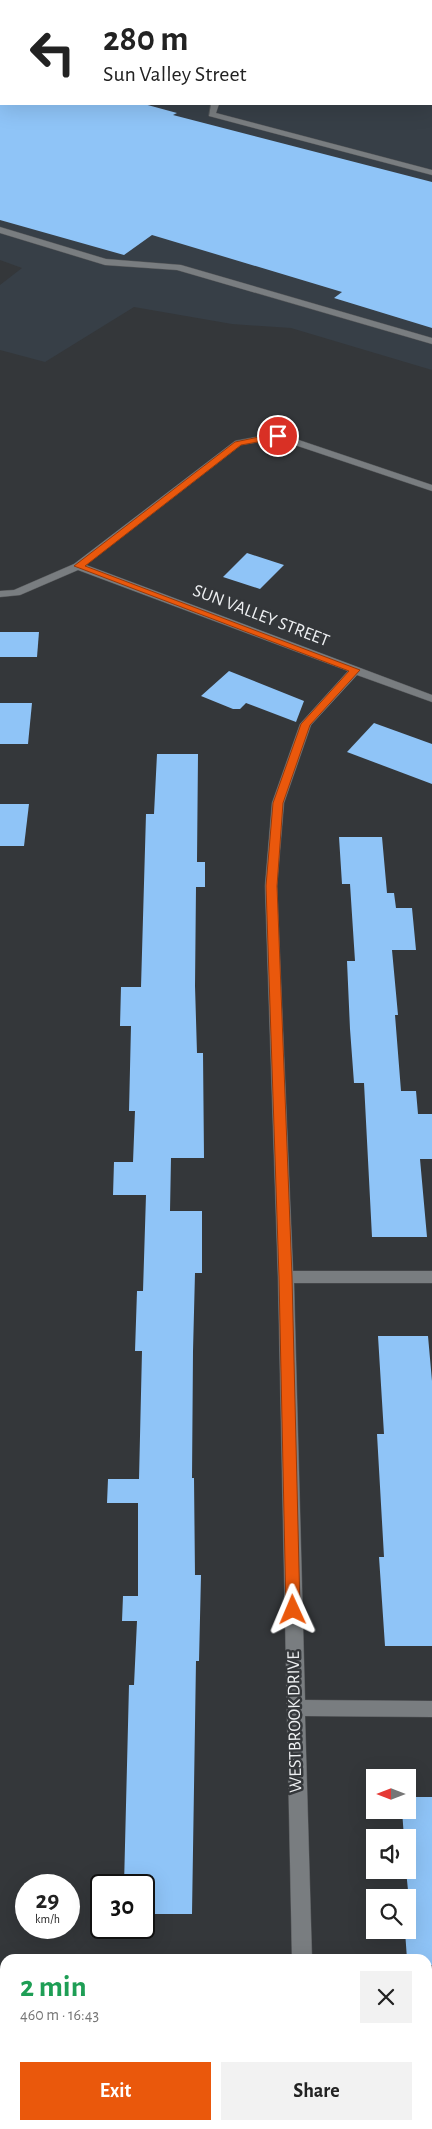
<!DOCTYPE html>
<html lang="en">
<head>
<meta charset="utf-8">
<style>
  body { margin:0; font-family:"Alegreya Sans",sans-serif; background:#f2f2f2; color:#222; height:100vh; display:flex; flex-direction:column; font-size:19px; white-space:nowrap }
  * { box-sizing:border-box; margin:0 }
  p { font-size:16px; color:#767676 }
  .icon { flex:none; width:28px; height:28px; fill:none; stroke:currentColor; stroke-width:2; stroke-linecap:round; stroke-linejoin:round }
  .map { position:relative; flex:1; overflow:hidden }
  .sheet { position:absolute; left:0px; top:1954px; width:432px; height:176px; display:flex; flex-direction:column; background:#fff; border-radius:15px 15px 0 0; box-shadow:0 5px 20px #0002 }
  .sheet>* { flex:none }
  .hud { position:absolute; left:0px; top:0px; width:432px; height:105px; box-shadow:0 5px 20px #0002; background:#fff; color:#222; overflow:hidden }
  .needle { width:32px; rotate:270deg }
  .tools { position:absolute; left:366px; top:1769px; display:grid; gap:10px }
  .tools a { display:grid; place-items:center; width:50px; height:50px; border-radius:0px; background:#fff; box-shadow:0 5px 20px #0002; font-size:25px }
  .speed { position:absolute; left:15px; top:1874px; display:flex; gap:10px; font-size:25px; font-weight:700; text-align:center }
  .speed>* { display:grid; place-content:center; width:65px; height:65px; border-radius:50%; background:#fff; box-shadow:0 5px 20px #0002; line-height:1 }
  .speed small { font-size:12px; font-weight:400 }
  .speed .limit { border:2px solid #111; border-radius:8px; background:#fff; color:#111 }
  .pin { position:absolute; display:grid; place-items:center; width:42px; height:42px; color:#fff; margin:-21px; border:2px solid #fff; border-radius:50%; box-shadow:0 1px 5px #0007 }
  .me { position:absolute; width:55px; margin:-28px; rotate:359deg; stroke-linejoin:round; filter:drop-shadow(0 0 4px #0008) }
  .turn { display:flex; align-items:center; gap:18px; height:105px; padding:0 20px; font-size:22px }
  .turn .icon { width:65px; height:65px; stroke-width:2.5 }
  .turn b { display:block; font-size:35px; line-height:42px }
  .round { display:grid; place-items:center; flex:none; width:52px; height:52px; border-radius:0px; background:#f2f2f2 }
  .overview { display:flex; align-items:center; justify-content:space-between; height:85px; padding:0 20px }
  h1 { font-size:30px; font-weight:700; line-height:38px; color:#1e9e55 }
  .primary-button { display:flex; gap:10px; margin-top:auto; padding:10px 20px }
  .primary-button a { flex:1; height:58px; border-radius:0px; background:#ea580c; color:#fff; font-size:20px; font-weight:700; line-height:58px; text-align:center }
  .primary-button a+a { background:#f2f2f2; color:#222 }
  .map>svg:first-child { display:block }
</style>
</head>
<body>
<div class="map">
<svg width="432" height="2129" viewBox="0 0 432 2129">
  <rect width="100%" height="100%" fill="#34373a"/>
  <path fill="#373f47" d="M0 33 1 104H431L432 58V370L291 328 232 324 134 307 45 362 0 350V285L22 268 0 260Z"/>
  <g fill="#8fc4f7">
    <path d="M0 104H144L177 113 173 115 432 182V328L334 298 342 292 152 235 124 255 0 220Z"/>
    <path d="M247 553 284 565 260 589 223 577Z"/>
    <path d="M0 632H39L37 657H0Z"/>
    <path d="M229 671 304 701 296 722 246 703 240 709H233L201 696Z"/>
    <path d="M0 703H32L28 744H0Z"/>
    <path d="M374 723 432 744V784L347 752Z"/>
    <path d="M157 754H198L197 862H205V887H196L195 986 197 1053H203L204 1158H171L170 1211H202V1273H195L193 1351 192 1478H194L195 1575H201L199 1661H196L192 1914H144V1885H124L129 1685H134L137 1621H122L123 1596H138V1503H107L108 1479H139L142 1351H135L137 1291H143L146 1195H113L114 1162H133L135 1111H129L131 1026H120L121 987H141L146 814H154Z"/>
    <path d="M0 804H29L24 846H0Z"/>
    <path d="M339 837H382L387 893H394L396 908H412L416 950H392L398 1015H395L401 1091H416L418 1114H432V1159H420L427 1237H372L364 1083H354L350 1029 347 961H355L350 884H342Z"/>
    <path d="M378 1336H428L432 1381V1646H385L379 1557H384L377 1434H384Z"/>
    <path d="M408 1797H432V1965H428V1959H407L405 1931H412L406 1870H408V1838H404L402 1810H408Z"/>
  </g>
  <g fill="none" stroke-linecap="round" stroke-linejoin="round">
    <g stroke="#535557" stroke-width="1">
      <g id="service">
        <rect x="431" y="33" width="1" height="4"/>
        <path d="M211 104H219L216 113 432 170V175L209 116Z"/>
        <path d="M0 227 106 259 181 265 432 338V344L177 270 105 265 0 233Z"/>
      </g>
    </g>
    <g stroke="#535557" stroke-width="1">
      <g id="minor">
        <path d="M341 0H354L355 1H342Z"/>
        <rect x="431" y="18" width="1" height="5"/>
        <path d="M278 433 432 485V491L277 439 241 445 86 565 432 695V702L357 675 311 725 284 803 277 886 293 1271H432V1283H294L305 1700 432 1701V1717L305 1716 312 1959H292L278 1277 265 886 272 803 300 724 348 671 78 570 20 595 0 597V591L14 590 74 564 235 441Z"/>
        <rect x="296" y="2125" width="20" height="4"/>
      </g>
    </g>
    <g stroke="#535557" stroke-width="15">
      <g id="primary">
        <path d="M59 1 63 0"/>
        <path d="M0 18 1 17"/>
      </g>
    </g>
    <use href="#service" fill="#797d80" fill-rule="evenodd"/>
    <use href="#minor" fill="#797d80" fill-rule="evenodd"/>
    <use href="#primary" stroke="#6099ca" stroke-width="14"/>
  </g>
  <path fill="#ea580c" stroke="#983908" d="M278 433 282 436 280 438 241 445 85 566 360 670 310 725 283 803 277 886 292 1277 300 1610 298 1615 293 1616 288 1615 286 1610 279 1277 266 886 273 803 301 724 349 671 74 566 235 442Z"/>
  <g text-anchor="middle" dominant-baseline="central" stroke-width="5" stroke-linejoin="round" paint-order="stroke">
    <g font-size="18" fill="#eef0f2" stroke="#34373a">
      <text transform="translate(261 616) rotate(21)">SUN VALLEY STREET</text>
      <text transform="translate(295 1722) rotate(-91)">WESTBROOK DRIVE</text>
    </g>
  </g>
</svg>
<div class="tools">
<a><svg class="needle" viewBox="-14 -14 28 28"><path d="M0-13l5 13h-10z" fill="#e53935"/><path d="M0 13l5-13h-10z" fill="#767676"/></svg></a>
<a><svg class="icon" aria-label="sound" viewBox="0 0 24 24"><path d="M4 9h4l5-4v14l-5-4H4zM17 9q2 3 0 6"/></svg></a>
<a><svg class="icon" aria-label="search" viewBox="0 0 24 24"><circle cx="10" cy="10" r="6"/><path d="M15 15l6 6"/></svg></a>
</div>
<div class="speed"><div>29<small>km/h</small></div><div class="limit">30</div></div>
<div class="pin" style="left:278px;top:436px;background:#d93025"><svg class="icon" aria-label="arrive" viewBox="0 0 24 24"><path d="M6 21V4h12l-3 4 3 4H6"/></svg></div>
<svg class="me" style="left:293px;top:1610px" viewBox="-20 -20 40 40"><path d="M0-17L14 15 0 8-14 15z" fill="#ea580c" stroke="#fff" stroke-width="4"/></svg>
<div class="hud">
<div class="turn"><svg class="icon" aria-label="left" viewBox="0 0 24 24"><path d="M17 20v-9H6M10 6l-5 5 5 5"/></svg><div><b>280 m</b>Sun Valley Street</div></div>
</div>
<section class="sheet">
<div class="overview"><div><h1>2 min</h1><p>460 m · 16:43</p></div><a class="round"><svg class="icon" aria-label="close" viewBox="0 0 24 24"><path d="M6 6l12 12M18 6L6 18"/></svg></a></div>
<div class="primary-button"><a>Exit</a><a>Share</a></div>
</section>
</div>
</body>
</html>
